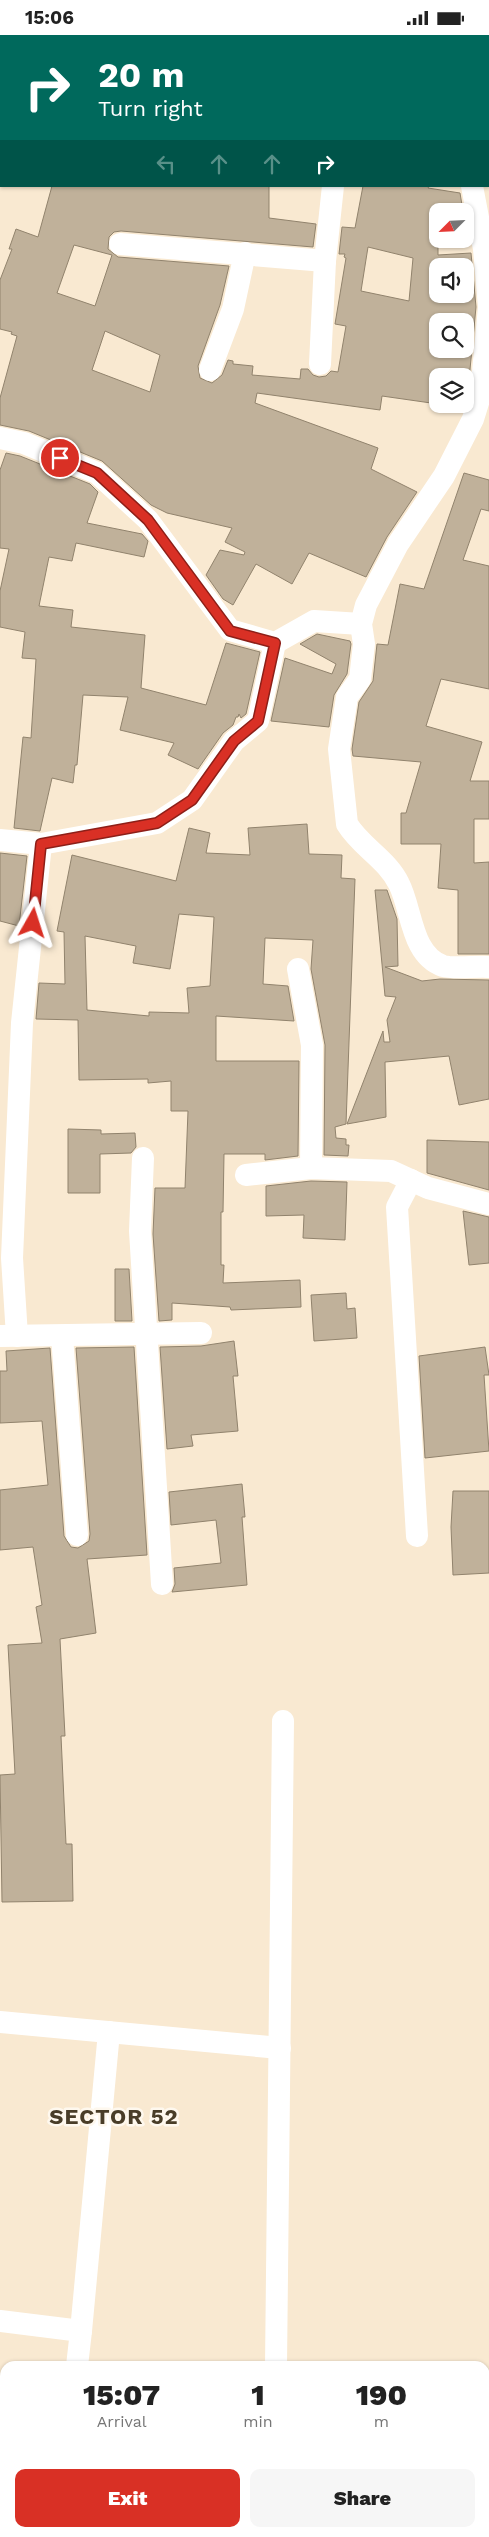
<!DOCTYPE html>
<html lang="en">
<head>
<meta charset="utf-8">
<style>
  body { margin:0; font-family:"Work Sans",sans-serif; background:#f6f6f6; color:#222; height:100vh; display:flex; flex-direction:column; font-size:19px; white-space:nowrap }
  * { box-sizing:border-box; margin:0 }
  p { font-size:16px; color:#767676 }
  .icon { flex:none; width:28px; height:28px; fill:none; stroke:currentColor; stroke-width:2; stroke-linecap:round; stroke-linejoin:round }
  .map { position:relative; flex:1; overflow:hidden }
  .panel { position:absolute; left:0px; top:2326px; width:490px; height:176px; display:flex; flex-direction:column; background:#fff; border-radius:15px 15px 0 0; box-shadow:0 1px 4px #0004 }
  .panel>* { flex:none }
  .banner { position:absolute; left:0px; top:0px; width:490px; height:152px; box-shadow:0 1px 4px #0004; background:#00695c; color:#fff; overflow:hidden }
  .needle { width:32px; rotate:246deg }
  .buttons { position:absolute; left:429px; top:168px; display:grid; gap:10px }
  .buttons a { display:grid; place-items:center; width:45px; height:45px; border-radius:10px; background:#fff; box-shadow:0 1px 4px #0004; font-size:25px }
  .pin { position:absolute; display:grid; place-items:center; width:42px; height:42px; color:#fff; margin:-21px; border:2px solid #fff; border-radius:50%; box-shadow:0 1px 5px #0007 }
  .me { position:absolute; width:55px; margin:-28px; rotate:6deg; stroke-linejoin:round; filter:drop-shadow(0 0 4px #0008) }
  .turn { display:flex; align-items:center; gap:18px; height:105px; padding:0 15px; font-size:22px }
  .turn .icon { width:65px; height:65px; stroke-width:2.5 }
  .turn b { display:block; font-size:35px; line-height:42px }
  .lanes { display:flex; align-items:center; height:48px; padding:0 15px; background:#0003; justify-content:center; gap:25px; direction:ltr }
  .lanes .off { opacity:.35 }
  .eta { display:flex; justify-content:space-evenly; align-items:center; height:85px; text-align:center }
  .eta b { font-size:30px; font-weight:800; line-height:35px }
  .action { display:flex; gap:10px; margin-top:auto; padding:10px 15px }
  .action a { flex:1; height:58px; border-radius:10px; background:#d93025; color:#fff; font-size:20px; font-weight:800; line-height:58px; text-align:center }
  .action a+a { background:#f6f6f6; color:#222 }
  .status { display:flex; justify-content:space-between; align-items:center; height:35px; padding:0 25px; background:#fff; direction:ltr }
  .status svg { height:14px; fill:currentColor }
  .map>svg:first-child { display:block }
</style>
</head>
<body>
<div class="status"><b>15:06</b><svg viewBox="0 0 49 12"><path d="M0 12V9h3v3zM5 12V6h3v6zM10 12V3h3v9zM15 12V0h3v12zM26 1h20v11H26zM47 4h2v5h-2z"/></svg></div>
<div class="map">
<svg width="489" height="2502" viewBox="0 0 489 2502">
  <rect width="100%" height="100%" fill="#f9e9d1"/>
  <g fill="#c0b19a" stroke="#91836d" fill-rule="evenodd">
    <path d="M52 151H269V183L316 189 313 212 121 196 114 197 109 202 108 214 118 222 229 231 220 270 198 331 200 343 212 348 222 340 228 325 233 326V329L253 331 252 340 300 344 301 334H308L313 340 319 342 326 341 331 336 338 337 346 291 335 289 346 223 344 222 345 219H339L342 192 355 193 363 151H429L428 153 460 158 463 176H438V220L471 218 476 272 468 355 465 365V341H438V369L382 361 380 375 257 358 255 368 378 413 371 434 417 457 387 502 366 542 309 518 292 549 256 529 233 570 223 564 206 540 220 515 244 520 245 517 225 507 232 493 167 478 151 470 102 426 29 396 0 390V363L17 301 11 299 12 297 0 294V245L12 214H9L16 194 38 202ZM74 210 112 220 95 271 57 258ZM368 212 413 223 409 266 361 256ZM438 231H465V259H438ZM438 286H465V314H438ZM105 296 160 320 150 357 92 335Z"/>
    <path d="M6 418 20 421 90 449 98 457 87 488 142 499 148 506 144 522 76 508 72 526 49 522 39 571 73 575 71 592 145 600 141 653 206 670 226 608 260 617 246 679 241 683 239 679 238 682H236L233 690 223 698 198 734 168 720 174 708 120 695 128 662 83 660 77 730H75L73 748 52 743 40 796 14 793 23 702 31 703 36 624 22 623 25 597 0 592V556L9 514 0 513V435Z"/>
    <path d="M464 438 489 445V476L481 474 463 525 489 531V654L441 644 426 691 482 707 470 746H489V784H474V828L489 827V919H458V855L438 853 441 809H401V778H406L421 727 353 721 352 714 359 667 373 646 377 609 388 610 400 549 424 554Z"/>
    <path d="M317 599 350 606 351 609 347 639 334 660 329 692 271 686 285 623 332 639 336 629 300 609Z"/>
    <path d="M307 789 309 819 342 820 341 843 355 844 346 1089 335 1092 336 1103 346 1104V1110H349L348 1121 324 1120 325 1010 311 934 313 905 265 903 263 949 288 951 294 986 216 981V1026H299L298 1121 265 1125V1119H224L223 1177H221V1230H224L223 1248 300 1245 301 1272 231 1275 230 1272 172 1268V1285L159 1286 153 1199 155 1153H185L188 1076H171V1046L148 1048V1044L79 1045 78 985 36 984 39 948 65 949 64 897 57 896 72 820 176 846 189 793 210 798 206 818 250 820 248 793ZM179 879 214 882 210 951 187 953 189 978 149 977V981L87 975 85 901 136 911 133 928 170 934Z"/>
    <path d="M0 818 27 821 19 891 0 886Z"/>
    <path d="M375 855H387L397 884 398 931 385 932 422 946 440 944 489 945V1064L459 1070 449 1021 385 1027 386 1082 347 1089 383 996 384 1007H390L387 985 396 962 385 961Z"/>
    <path d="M68 1094 101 1095V1099L135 1098 136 1112 131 1118 100 1119V1158H68Z"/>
    <path d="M427 1105 489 1107V1155L427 1138Z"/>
    <path d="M311 1146 347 1147 345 1205 303 1203 304 1180 266 1181V1151Z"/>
    <path d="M463 1176 489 1182V1228L469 1230Z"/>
    <path d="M115 1234H129L132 1286H115Z"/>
    <path d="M346 1258 347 1274 355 1273 357 1303 314 1306 311 1260Z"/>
    <path d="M234 1306 238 1341H233L238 1396 191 1400 193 1411 167 1414 160 1312 201 1311Z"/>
    <path d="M134 1312 147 1520 87 1524 96 1598 60 1604 65 1701H61L66 1809H72L73 1866 2 1867 0 1740 15 1739 8 1610 42 1608 36 1572 42 1570 33 1512 0 1515V1455L48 1450 42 1386 0 1388V1336H7L6 1316 50 1313 64 1501 71 1512 78 1513 89 1506 90 1499 76 1313Z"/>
    <path d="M485 1312 489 1340H484L489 1416 425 1423 419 1321Z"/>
    <path d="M242 1449 245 1482H242L247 1550 172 1557 175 1549 174 1533 221 1528 216 1485 171 1490 169 1457Z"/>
    <path d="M453 1456H489V1538L453 1540 451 1492Z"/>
  </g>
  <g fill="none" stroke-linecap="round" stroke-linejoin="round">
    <g stroke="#fff" stroke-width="22">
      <path d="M146 0 152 1"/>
      <path d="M171 0 172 1"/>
      <path d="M372 0V1"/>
      <path d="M472 151 484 214 489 272 481 358 473 384 444 441 398 509 366 570 361 589 364 609 360 644 347 662 339 714 347 789C361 812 387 824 399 849 412 874 411 920 443 931 453 934 477 931 489 932"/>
      <path d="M120 209 325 226"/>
      <path d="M320 329 325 226 333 151"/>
      <path d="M210 335 233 274 245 218"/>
      <path d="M0 403 24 408 97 438 148 485 230 595 275 608 314 586 361 589"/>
      <path d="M0 805 41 809 157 788 192 765 234 706 258 686 275 608"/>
      <path d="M298 934 312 1010 311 1133"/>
      <path d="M143 1123 140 1196 162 1549"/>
      <path d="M246 1140 311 1133 391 1136 428 1153 489 1169"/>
      <path d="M411 1145 397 1172 417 1501"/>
      <path d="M0 1301 201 1298"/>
      <path d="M17 1301 12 1223 22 988 41 809"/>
      <path d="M62 1301 77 1500"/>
      <path d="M0 1987 280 2013"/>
      <path d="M0 2286 81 2296 77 2331"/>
      <path d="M81 2296 109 1997"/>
      <path d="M276 2331 283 1686"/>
    </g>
  </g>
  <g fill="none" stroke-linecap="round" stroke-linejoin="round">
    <g stroke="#8d1f18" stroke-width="12">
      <path id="route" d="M33 888 41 809 157 788 192 765 234 706 258 686 275 608 230 596 148 485 97 438 60 423"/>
    </g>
    <use href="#route" stroke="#d93025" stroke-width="9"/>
  </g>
  <g text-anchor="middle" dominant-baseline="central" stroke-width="5" stroke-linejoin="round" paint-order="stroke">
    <g font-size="22" font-weight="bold" letter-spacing="1" fill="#493d28" stroke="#fef8ee">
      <text x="114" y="2081">SECTOR 52</text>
    </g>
  </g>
</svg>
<div class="buttons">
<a><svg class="needle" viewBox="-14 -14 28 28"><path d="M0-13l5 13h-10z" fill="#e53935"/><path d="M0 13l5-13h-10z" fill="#767676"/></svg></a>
<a><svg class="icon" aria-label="sound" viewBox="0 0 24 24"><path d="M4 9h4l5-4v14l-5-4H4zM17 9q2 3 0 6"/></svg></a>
<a><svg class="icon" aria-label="search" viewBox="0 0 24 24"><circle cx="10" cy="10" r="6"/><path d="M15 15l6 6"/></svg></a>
<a><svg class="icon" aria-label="layers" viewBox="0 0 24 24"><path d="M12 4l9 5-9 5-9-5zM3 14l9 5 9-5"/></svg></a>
</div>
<div class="pin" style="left:60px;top:423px;background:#d93025"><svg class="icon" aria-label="arrive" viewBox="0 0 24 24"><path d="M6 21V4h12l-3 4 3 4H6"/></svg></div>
<svg class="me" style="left:33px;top:888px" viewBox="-20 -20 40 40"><path d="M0-17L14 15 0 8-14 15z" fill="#d93025" stroke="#fff" stroke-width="4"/></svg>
<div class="banner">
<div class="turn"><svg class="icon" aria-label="right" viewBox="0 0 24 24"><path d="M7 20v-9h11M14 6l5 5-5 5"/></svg><div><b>20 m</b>Turn right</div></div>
<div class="lanes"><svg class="icon off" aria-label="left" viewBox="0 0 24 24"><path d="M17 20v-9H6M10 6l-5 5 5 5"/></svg><svg class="icon off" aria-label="ahead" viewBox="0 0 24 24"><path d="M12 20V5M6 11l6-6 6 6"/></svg><svg class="icon off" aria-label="ahead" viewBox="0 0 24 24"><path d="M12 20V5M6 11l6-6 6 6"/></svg><svg class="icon" aria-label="right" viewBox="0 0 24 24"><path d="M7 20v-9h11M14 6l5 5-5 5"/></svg></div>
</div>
<section class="panel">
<div class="eta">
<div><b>15:07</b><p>Arrival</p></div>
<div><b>1</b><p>min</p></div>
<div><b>190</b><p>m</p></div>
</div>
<div class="action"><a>Exit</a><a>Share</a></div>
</section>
</div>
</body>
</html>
